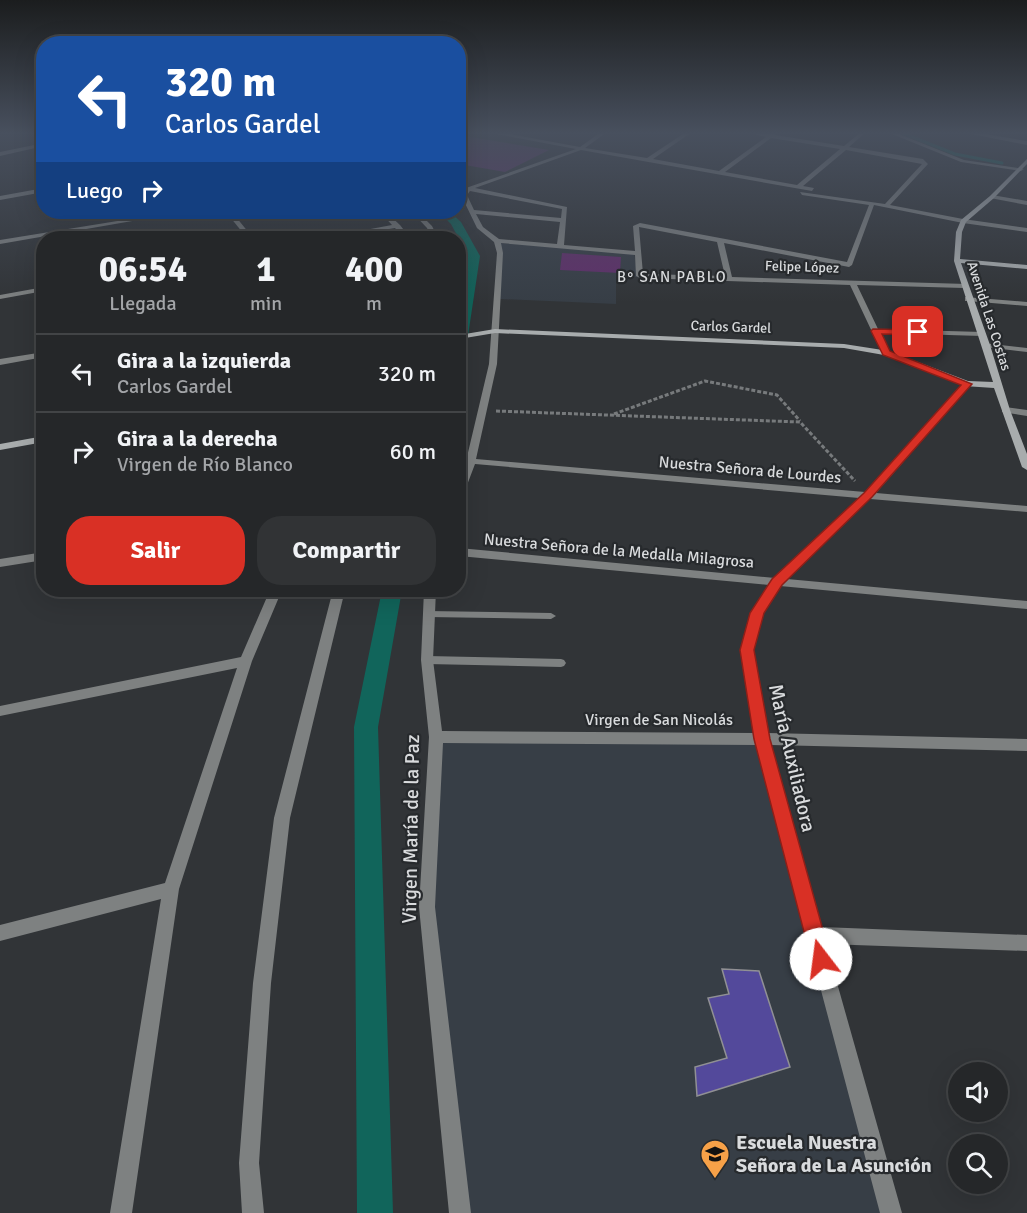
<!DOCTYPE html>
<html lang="es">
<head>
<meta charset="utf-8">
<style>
  body { margin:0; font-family:Signika,sans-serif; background:#313335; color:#f1f3f6; height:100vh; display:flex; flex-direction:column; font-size:22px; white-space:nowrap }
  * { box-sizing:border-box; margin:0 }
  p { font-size:20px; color:#a3a5a8 }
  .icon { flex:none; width:33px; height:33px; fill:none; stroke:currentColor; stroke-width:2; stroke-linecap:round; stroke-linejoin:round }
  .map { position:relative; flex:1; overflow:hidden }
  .sheet { position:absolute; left:36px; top:231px; width:430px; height:366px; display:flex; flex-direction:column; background:#252729; border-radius:24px; box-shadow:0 6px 24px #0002,0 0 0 2px #424446 }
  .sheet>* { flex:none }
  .guide { position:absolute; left:36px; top:36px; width:430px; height:183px; border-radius:24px; box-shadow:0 6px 24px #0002,0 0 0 2px #424446; background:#1a4fa0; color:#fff; overflow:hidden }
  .fabs { position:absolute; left:948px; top:1062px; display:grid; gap:12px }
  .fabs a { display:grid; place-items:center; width:60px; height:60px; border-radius:50%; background:#252729; box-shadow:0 6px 24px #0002,0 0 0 2px #424446; font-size:30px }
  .pin { position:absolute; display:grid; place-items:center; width:51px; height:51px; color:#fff; margin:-26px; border-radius:12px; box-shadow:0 3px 9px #0006 }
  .me { position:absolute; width:66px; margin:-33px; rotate:345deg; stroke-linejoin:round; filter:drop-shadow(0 0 4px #0008) }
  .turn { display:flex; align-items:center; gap:21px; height:126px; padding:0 30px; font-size:27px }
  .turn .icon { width:78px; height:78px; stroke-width:2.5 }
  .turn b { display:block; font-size:42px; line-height:51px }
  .then { display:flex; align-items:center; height:57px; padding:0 30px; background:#0003; gap:12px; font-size:22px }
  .eta { display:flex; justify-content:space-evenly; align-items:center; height:102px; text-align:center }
  .eta b { font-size:36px; font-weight:800; line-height:42px }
  .primary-button { display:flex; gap:12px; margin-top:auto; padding:12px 30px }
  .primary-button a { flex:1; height:69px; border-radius:24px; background:#d93025; color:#fff; font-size:24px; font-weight:800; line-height:69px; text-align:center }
  .primary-button a+a { background:#313335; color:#f1f3f6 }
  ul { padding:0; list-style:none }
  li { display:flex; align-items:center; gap:18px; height:78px; padding:0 30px; border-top:2px solid #424446 }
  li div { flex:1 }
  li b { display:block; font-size:22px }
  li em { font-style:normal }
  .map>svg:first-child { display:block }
</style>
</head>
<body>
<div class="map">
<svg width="1027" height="1213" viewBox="0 0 1027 1213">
  <rect width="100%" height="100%" fill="#313437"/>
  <g fill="#373e46">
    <path d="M500 243 634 253 638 277H616V304L500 299Z"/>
    <path d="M437 737 762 740 890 1213H460L429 906Z"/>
  </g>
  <g fill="#5f306a">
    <path d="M459 135 549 150 505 172 459 164Z"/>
    <path d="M562 253 621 257 620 273 560 270Z"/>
  </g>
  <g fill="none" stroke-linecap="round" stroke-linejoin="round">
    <path stroke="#11655b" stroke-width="3" d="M900 132 955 154 1002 163"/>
    <g fill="#11655b" fill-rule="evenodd">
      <path d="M439 212H450L461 222 480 256 466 349 459 353V308L468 256 451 224Z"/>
      <path d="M382 590H402L378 727 393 1213H357L354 727Z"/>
    </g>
  </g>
  <path fill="#53499b" stroke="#909094" stroke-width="1.5" d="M722 969 759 971 790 1067 697 1096 695 1067 727 1058 708 998 729 994Z"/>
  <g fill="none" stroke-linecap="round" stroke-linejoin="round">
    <g stroke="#777a7c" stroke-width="3" stroke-dasharray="4 2" stroke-linecap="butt">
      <path d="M496 411 800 422 855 481"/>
      <path d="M614 414 705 381 777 395 800 421"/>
    </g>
    <g fill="#7e8181" fill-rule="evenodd">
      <path d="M428 611 551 613 556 616 551 619 428 617 423 614Z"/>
      <path d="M427 656 561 659 564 660 566 663 564 666 561 667 427 664 424 663 422 660 424 657Z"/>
    </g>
    <g fill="#7e8181" fill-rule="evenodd">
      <path d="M486 132H498L580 147 601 132H607L585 148 647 158 686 132H692L653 159 719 171 766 137 745 132 770 134 773 133 775 135 844 146 861 132H866L849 147 923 159 928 164 890 205 963 219 1027 228V232L963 223 874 205 852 265 849 267 724 243 732 277 967 284V288H964L857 285 878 329 982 332 986 334 982 336 881 333 890 353 886 355 882 353 850 285 640 278 636 276 635 255 501 243 503 253 497 364 476 459 865 492 964 382 967 381 971 384 970 386 876 493 1027 506V512L870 499 787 579 1027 601V609L780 586 763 613 753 650 768 733 1027 739V751L771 745 822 927 1027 935V951L826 944 902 1213H880L756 745 443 743 435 907 471 1213H449L419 907 429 737 421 660 424 590H436L433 660 442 731 754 733 741 650 751 613 769 585 459 556V548L775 578 859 498 475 464 464 493 459 496V480L466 461 489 364 497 253 494 242 477 228 461 195 466 188 576 149ZM771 138 840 149 797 185 725 172ZM581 150 812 191 814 188 803 186 846 150 922 164 885 204 800 192 802 195 869 205 847 262 640 223 633 226 635 251 564 245 567 207 475 188ZM470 191 562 209 561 218 474 210 467 195ZM476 214 560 222 557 244 499 239 483 227ZM639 227 717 242 725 276 643 274Z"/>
      <path d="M887 132H894L964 160 1024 169 1021 171 961 162Z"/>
      <path d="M961 132H973L1027 141V145Z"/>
      <path d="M44 143V146L0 156V152Z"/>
      <path d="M44 188V192L0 200V196Z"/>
      <path d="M992 195 1027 201V205L990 198Z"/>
      <path d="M173 212H184L0 244V240Z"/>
      <path d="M226 212H232L253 238H247Z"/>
      <path d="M380 212H386L400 225 410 238H404L395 228 334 238H322L392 225Z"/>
      <path d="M412 212H418L432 226 438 238H432L427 228Z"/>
      <path d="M44 287V291L0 299V295Z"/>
      <path d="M965 297 1027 302V306L968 301H965Z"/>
      <path d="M983 343 1027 348V352L986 347H983Z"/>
      <path d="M44 352V357L0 365V359Z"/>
      <path d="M1005 407 1027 410V416L1002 412V408Z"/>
      <path d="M44 552V560L0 567V559Z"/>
      <path d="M270 590H282L252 661 179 889 132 1213H110L161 899 0 941V925L165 883 237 668 0 716V706L241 657Z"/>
      <path d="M333 590H345L290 818 271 983 259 1163 264 1213H242L239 1163 253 983 274 818Z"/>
    </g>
    <g fill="#a8acad" fill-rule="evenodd">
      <path d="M1027 159V164L994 198 966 222 962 232 960 259 1027 265V269L961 263 990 345 1010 410 1027 454V470L1022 467 994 388 964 386 884 355 844 348 495 333 459 339V335L495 329 844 344 889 351 968 381 993 382 954 261 956 232 961 220 990 196Z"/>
      <path d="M44 436V442L0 450V444Z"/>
    </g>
  </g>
  <linearGradient id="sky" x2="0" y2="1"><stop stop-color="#1b1d1e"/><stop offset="0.44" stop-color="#48505e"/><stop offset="1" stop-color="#48505e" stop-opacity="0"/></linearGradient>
  <rect width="1027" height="302" fill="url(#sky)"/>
  <path fill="#d93025" stroke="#8d1f18" stroke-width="1.5" d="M873 329 921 330 923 332 918 335 882 334 890 351 972 384 872 497 782 585 764 613 754 650 770 739 831 959 828 966 821 968 814 966 811 959 754 739 740 650 750 613 772 579 864 493 961 385 883 355 871 331Z"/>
  <defs>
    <g id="school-pin" transform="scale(1.5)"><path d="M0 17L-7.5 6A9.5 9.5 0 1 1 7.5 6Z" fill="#f7a148" stroke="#272a2d"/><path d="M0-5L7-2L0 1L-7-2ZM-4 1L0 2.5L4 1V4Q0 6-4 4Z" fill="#111"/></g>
  </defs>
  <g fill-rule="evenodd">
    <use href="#school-pin" x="715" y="1154"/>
  </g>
  <g text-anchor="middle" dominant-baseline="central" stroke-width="4.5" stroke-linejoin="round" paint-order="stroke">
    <g font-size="14" fill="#d9dbdd" stroke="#272a2d">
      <text transform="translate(802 267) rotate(2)">Felipe López</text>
      <text transform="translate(989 316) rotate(72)">Avenida Las Costas</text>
      <text transform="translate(731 327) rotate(2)">Carlos Gardel</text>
    </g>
    <g font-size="15" letter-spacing="1.5" fill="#d9dbdd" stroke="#272a2d">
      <text x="672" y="277">B° SAN PABLO</text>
    </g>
    <g font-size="16" fill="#d9dbdd" stroke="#272a2d">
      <text transform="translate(750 470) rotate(5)">Nuestra Señora de Lourdes</text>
      <text transform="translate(619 551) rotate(5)">Nuestra Señora de la Medalla Milagrosa</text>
      <text x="659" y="720">Virgen de San Nicolás</text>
    </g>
    <g font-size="20" fill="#d9dbdd" stroke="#272a2d">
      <text transform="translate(792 758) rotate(77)">María Auxiliadora</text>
      <text transform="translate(411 829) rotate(-89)">Virgen María de la Paz</text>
    </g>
    <g font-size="20" font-weight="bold" fill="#d9dbdd" stroke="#272a2d" text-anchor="start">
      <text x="736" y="1142">Escuela Nuestra<tspan x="736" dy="23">Señora de La Asunción</tspan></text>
    </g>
  </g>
</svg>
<div class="fabs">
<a><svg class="icon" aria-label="sound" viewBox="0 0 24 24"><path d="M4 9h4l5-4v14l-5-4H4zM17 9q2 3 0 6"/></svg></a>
<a><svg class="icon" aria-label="search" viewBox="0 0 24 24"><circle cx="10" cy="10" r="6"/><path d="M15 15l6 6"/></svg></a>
</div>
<div class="pin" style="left:918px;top:332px;background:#d93025"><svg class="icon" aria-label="arrive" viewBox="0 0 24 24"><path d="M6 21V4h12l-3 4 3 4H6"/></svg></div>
<svg class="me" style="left:821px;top:959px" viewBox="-20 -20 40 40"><circle r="19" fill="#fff"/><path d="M0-13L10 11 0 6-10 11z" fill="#d93025"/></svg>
<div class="guide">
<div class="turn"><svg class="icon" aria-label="left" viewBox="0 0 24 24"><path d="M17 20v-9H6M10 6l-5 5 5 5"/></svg><div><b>320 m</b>Carlos Gardel</div></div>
<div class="then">Luego<svg class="icon" aria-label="right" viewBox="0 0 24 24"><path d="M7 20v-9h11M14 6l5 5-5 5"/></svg></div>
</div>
<section class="sheet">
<div class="eta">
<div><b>06:54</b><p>Llegada</p></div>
<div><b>1</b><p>min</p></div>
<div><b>400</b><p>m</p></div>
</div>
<ul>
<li><svg class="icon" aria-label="left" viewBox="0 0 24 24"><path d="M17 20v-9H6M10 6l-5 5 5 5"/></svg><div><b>Gira a la izquierda</b><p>Carlos Gardel</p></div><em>320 m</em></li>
<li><svg class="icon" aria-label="right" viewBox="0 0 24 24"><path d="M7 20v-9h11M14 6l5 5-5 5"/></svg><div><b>Gira a la derecha</b><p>Virgen de Río Blanco</p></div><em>60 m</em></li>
</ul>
<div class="primary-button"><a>Salir</a><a>Compartir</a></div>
</section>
</div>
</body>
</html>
